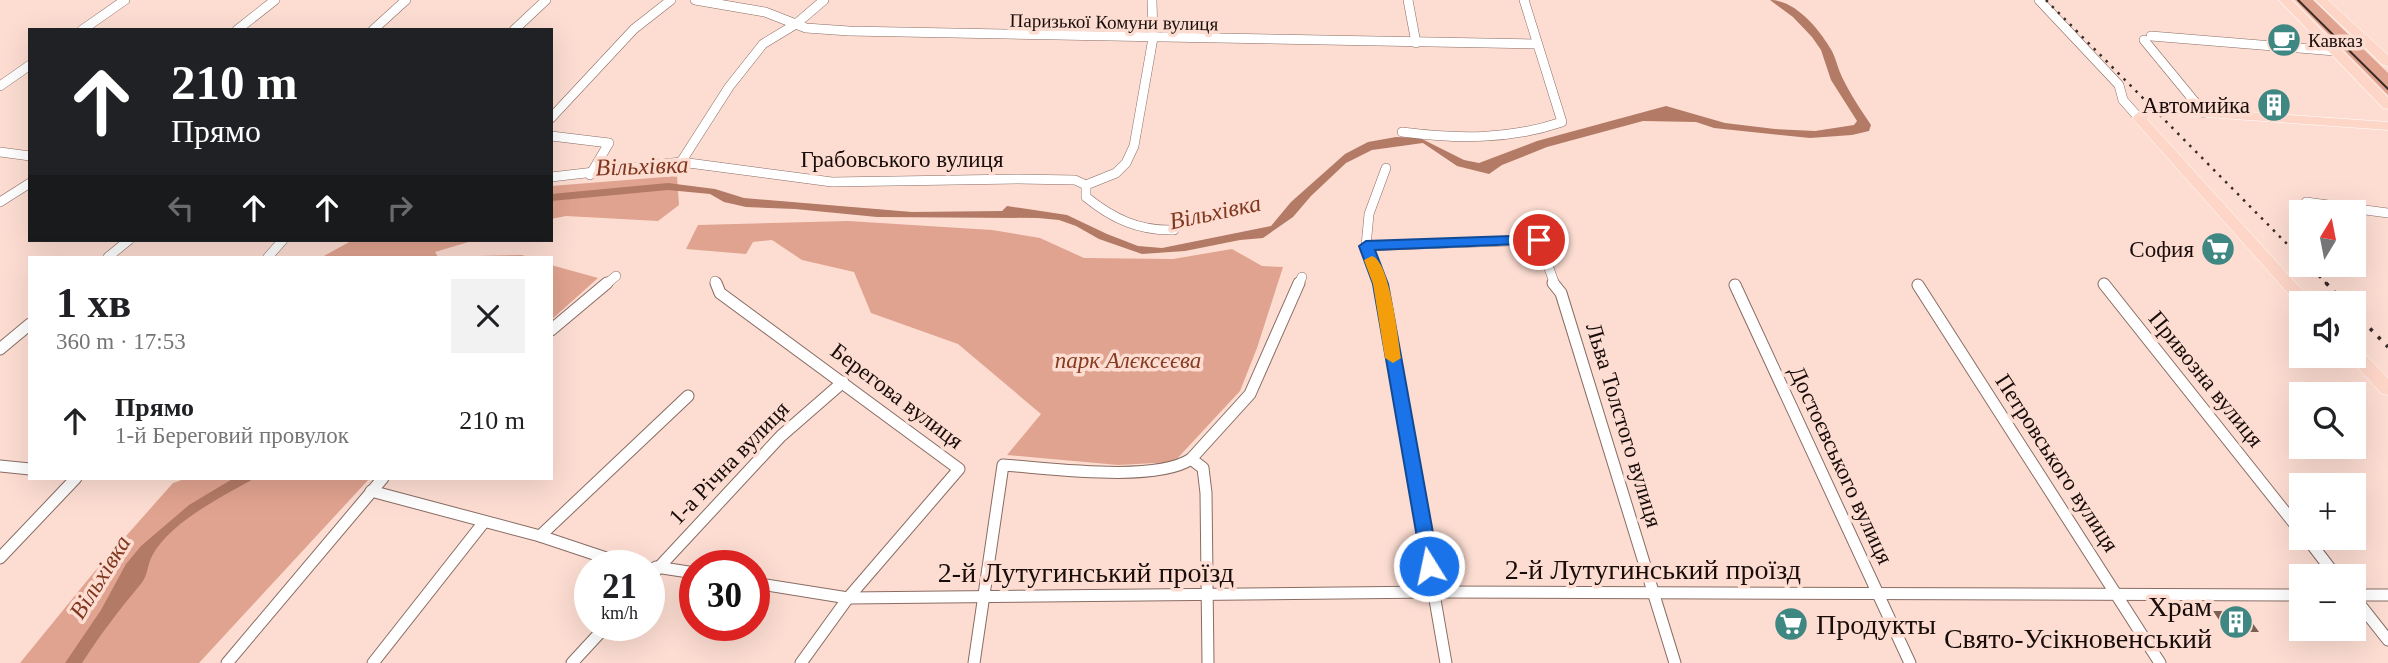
<!DOCTYPE html>
<html lang="uk">
<head>
<meta charset="utf-8">
<style>
  body { margin:0; font-family:Georgia,serif; background:#f2f2f2; color:#202124; height:100vh; display:flex; flex-direction:column; font-size:26px; white-space:nowrap }
  * { box-sizing:border-box; margin:0 }
  p { font-size:23px; color:#757577 }
  .icon { flex:none; width:38px; height:38px; fill:none; stroke:currentColor; stroke-width:2; stroke-linecap:round; stroke-linejoin:round }
  .map { position:relative; flex:1; overflow:hidden }
  .panel { position:absolute; left:28px; top:256px; width:525px; height:224px; display:flex; flex-direction:column; background:#fff; border-radius:0px; box-shadow:0 7px 28px #0002 }
  .panel>* { flex:none }
  .banner { position:absolute; left:28px; top:28px; width:525px; height:214px; border-radius:0px; box-shadow:0 7px 28px #0002; background:#202124; color:#fff; overflow:hidden }
  .needle { width:46px; rotate:10deg }
  .buttons { position:absolute; left:2289px; top:200px; display:grid; gap:14px }
  .buttons a { display:grid; place-items:center; width:77px; height:77px; border-radius:0px; background:#fff; box-shadow:0 7px 28px #0002; font-size:35px }
  .speed { position:absolute; left:574px; top:550px; display:flex; gap:14px; font-size:35px; font-weight:700; text-align:center }
  .speed>* { display:grid; place-content:center; width:91px; height:91px; border-radius:50%; background:#fff; box-shadow:0 7px 28px #0002; line-height:1 }
  .speed small { font-size:18px; font-weight:400 }
  .speed .limit { border:10px solid #d22; background:#fff; color:#111 }
  .pin { position:absolute; display:grid; place-items:center; width:60px; height:60px; color:#fff; margin:-30px; border:4px solid #fff; border-radius:50%; box-shadow:0 2px 7px #0007 }
  .me { position:absolute; width:77px; margin:-38px; rotate:350deg; stroke-linejoin:round; filter:drop-shadow(0 0 5px #0008) }
  .turn { display:flex; align-items:center; gap:24px; height:147px; padding:0 28px; font-size:32px }
  .turn .icon { width:91px; height:91px; stroke-width:2.5 }
  .turn b { display:block; font-size:49px; line-height:60px }
  .lanes { display:flex; align-items:center; height:66px; padding:0 28px; background:#0003; justify-content:center; gap:35px; direction:ltr }
  .lanes .off { opacity:.35 }
  .round { display:grid; place-items:center; flex:none; width:74px; height:74px; border-radius:0px; background:#f2f2f2 }
  .overview { display:flex; align-items:center; justify-content:space-between; height:119px; padding:0 28px }
  h1 { font-size:42px; font-weight:700; line-height:52px }
  ul { padding:0; list-style:none }
  li { display:flex; align-items:center; gap:21px; height:91px; padding:0 28px }
  li div { flex:1 }
  li b { display:block; font-size:26px }
  li em { font-style:normal }
  .map>svg:first-child { display:block }
</style>
</head>
<body>
<div class="map">
<svg width="2388" height="663" viewBox="0 0 2388 663">
  <rect width="100%" height="100%" fill="#fdddd2"/>
  <g fill="#e0a38f">
    <path d="M2295 0H2313L2388 73V95Z"/>
    <path d="M677 176 679 205 658 221 566 216 551 219V186Z"/>
    <path d="M848 221 992 230 1040 238 1084 258 1173 259 1232 249 1262 266 1283 267 1257 348 1240 391 1174 462 1118 465 1007 455 1041 414 958 344 871 313 854 272 802 260 772 240 753 242 746 254 686 249 698 225Z"/>
    <path d="M353 240H475L435 252 438 257 522 255 528 257H322Z"/>
    <path d="M551 265 598 278 551 320Z"/>
    <path d="M187 478H370L199 663H20L95 571 173 483Z"/>
  </g>
  <g fill="#b37a66">
    <path d="M1770 0C1796 0 1820 30 1832 51 1836 59 1838 69 1842 77 1850 94 1861 110 1871 125L1869 131 1852 135 1810 138 1714 128 1696 122 1643 121 1547 147 1502 165 1489 174 1457 166 1423 143 1372 150 1346 163 1311 196 1293 217 1263 238 1240 240 1185 251 1142 254 1099 239 1076 226 1059 220 1038 218 877 217 795 209 746 207 724 202 710 194 668 190 551 201V194L668 183 715 189 744 198 912 212 1002 211 1007 206 1067 215 1107 234 1138 246 1162 248 1271 226 1291 202 1345 154 1368 142 1396 137 1420 138 1464 160 1479 163 1537 141 1666 106 1725 123 1775 129 1815 131 1854 125 1857 121 1831 80 1821 50 1812 37 1793 17Z"/>
    <path d="M234 478H255C223 496 170 522 152 556 147 565 148 577 140 585 119 610 100 635 82 663H65L101 610 126 564 141 546 189 505Z"/>
  </g>
  <path fill="#7a5f55" d="M2213 611H2244L2259 632H2227Z"/>
  <g fill="none" stroke-linecap="round" stroke-linejoin="round">
    <g stroke="#896c63" stroke-width="10">
      <g id="minor-far1">
        <path d="M695 0 765 12 806 28 849 31 1536 44"/>
        <path d="M1152 0 1153 38 1134 146 1126 163 1116 173 1086 185V197C1113 219 1139 231 1174 230"/>
        <path d="M1408 0 1416 43"/>
        <path d="M2039 0 2119 85 2123 100 2139 118"/>
        <path d="M82 30 125 0"/>
        <path d="M237 30 275 0"/>
        <path d="M373 30 406 0"/>
        <path d="M514 30 546 0"/>
        <path d="M2151 36 2335 51"/>
        <path d="M2144 40 2204 113"/>
        <path d="M0 86 30 65"/>
        <path d="M551 118 634 29 671 0"/>
        <path d="M1402 132C1457 139 1509 140 1562 122L1524 0"/>
        <path d="M551 136 609 143 590 175"/>
        <path d="M0 152 30 156"/>
        <path d="M681 162 729 87 763 44 796 24 824 0"/>
        <path d="M551 177 681 162 832 182 1018 179 1075 180 1086 185"/>
        <path d="M0 202 30 183"/>
        <path d="M2306 202 2388 213"/>
        <path d="M1366 246 1369 214 1386 168"/>
        <path d="M108 257 129 240"/>
        <path d="M268 257 283 240"/>
        <path d="M715 281 717 285"/>
        <path d="M605 285 616 276"/>
        <path d="M1298 285 1302 277"/>
        <path d="M1380 285 1366 246 1539 240 1555 285"/>
      </g>
    </g>
    <g stroke="#896c63" stroke-width="13">
      <g id="minor">
        <path d="M716 283 720 293 959 469 848 598 801 663"/>
        <path d="M1380 283 1446 663"/>
        <path d="M1553 283 1561 293 1675 663"/>
        <path d="M2104 284 2301 532"/>
        <path d="M1735 285 1910 663"/>
        <path d="M1918 285 2160 663"/>
        <path d="M551 330 607 283"/>
        <path d="M0 349 30 324"/>
        <path d="M1191 459 1203 468 1206 493 1208 663"/>
        <path d="M0 466 30 469"/>
        <path d="M371 491 540 536 618 562 643 565"/>
        <path d="M540 536 688 396"/>
        <path d="M2306 537 2336 576"/>
        <path d="M0 558 76 478"/>
        <path d="M656 567 695 573"/>
        <path d="M649 578 781 436 843 382"/>
        <path d="M754 583 848 598 1434 592 2301 595"/>
        <path d="M2354 595H2388"/>
        <path d="M2354 597 2388 640"/>
        <path d="M227 663 383 478"/>
        <path d="M373 663 484 522"/>
        <path d="M572 663 607 625"/>
        <path d="M974 663 1003 465C1048 468 1155 483 1191 459L1250 394 1299 283"/>
      </g>
    </g>
    <g stroke="#fff" stroke-width="1">
      <g id="primary">
        <path d="M2279 0H2292L2388 97V109L2383 108Z"/>
        <path d="M2315 0H2328L2388 55V66L2383 65Z"/>
        <path d="M2164 106 2388 122V130L2164 114 2152 115 2147 119 2314 303H2301L2300 307 2132 118 2143 108Z"/>
        <path d="M2354 347 2360 349 2388 378V395L2382 394 2348 357 2346 355H2354Z"/>
      </g>
    </g>
    <use href="#minor-far1" stroke="#fff" stroke-width="9"/>
    <use href="#minor" stroke="#fff" stroke-width="11"/>
    <use href="#primary" fill="#fdd6c8" fill-rule="evenodd"/>
    <path stroke="#392b27" stroke-width="2" d="M2298 0 2388 89"/>
    <g stroke="#392b27" stroke-width="2.5" stroke-dasharray="2.5 6" stroke-linecap="butt">
      <path d="M2046 0 2301 258"/>
      <path d="M2307 264 2328 285"/>
    </g>
    <g stroke="#392b27" stroke-width="3.5" stroke-dasharray="3.5 8" stroke-linecap="butt">
      <path d="M2326 283 2345 303"/>
      <path d="M2354 312 2388 347"/>
    </g>
  </g>
  <path fill="#1a73e8" stroke="#114b97" stroke-width="2" d="M1539 235 1544 237 1547 240 1544 243 1375 250 1388 284 1439 566 1436 572 1429 574 1423 572 1373 284 1359 246 1366 241Z"/>
  <path fill="#f59e0b" d="M1372 256C1390 261 1398 338 1401 358L1393 363 1385 358 1373 284 1364 260Z"/>
  <defs>
    <g id="cafe-disc" transform="scale(1.75)"><circle r="9.5" fill="#3f8782" stroke="#fdddd2"/><path d="M-5.5-4.5H6V0H3Q3 3.5 0 3.5H-2.5Q-5.5 3.5-5.5 0ZM3-3.2v2h1.7v-2ZM-6 4.5H4V6H-6Z" fill="#fff"/></g>
    <g id="building-disc" transform="scale(1.75)"><circle r="9.5" fill="#3f8782" stroke="#fdddd2"/><path d="M-4-6H4V6H1V3H-1V6H-4ZM-2.5-4.3h1.7v1.8h-1.7ZM.8-4.3h1.7v1.8H.8ZM-2.5-1h1.7V.8h-1.7ZM.8-1h1.7V.8H.8Z" fill="#fff"/></g>
    <g id="supermarket-disc" transform="scale(1.75)"><circle r="9.5" fill="#3f8782" stroke="#fdddd2"/><path d="M-6-5.5h2.5l.6 2H6L4.5 2H-2.5L-4.4-4H-6ZM-1.5 3.2a1.3 1.3 0 1 0 .1 0ZM3 3.2a1.3 1.3 0 1 0 .1 0Z" fill="#fff"/></g>
  </defs>
  <g fill-rule="evenodd">
    <use href="#cafe-disc" x="2284" y="40"/>
    <use href="#building-disc" x="2274" y="105"/>
    <use href="#supermarket-disc" x="2218" y="249"/>
    <use href="#building-disc" x="2236" y="622"/>
    <use href="#supermarket-disc" x="1791" y="624"/>
  </g>
  <g text-anchor="middle" dominant-baseline="central" stroke-width="7" stroke-linejoin="round" paint-order="stroke">
    <g font-size="19" fill="#180d0a" stroke="#fdddd2">
      <text transform="translate(1114 22) rotate(1)">Паризької Комуни вулиця</text>
    </g>
    <g font-size="19" fill="#180d0a" stroke="#fdddd2" text-anchor="start">
      <text x="2308" y="40">Кавказ</text>
    </g>
    <g font-size="23" fill="#180d0a" stroke="#fdddd2" text-anchor="end">
      <text x="2250" y="105">Автомийка</text>
      <text x="2194" y="249">София</text>
    </g>
    <g font-size="23" fill="#180d0a" stroke="#fdddd2">
      <text x="902" y="159">Грабовського вулиця</text>
      <text transform="translate(2206 379) rotate(51)">Привозна вулиця</text>
      <text transform="translate(897 396) rotate(37)">Берегова вулиця</text>
      <text transform="translate(1624 425) rotate(73)">Льва Толстого вулиця</text>
      <text transform="translate(729 463) rotate(-46)">1-а Річна вулиця</text>
      <text transform="translate(2057 463) rotate(57)">Петровського вулиця</text>
      <text transform="translate(1841 465) rotate(65)">Достоєвського вулиця</text>
    </g>
    <g font-size="23" font-style="italic" fill="#853c22" stroke="#fdddd2">
      <text x="1128" y="360">парк Алєксєєва</text>
    </g>
    <g font-size="24" font-style="italic" fill="#80371e" stroke="#fdddd2">
      <text transform="translate(642 166) rotate(-2)">Вільхівка</text>
      <text transform="translate(1215 212) rotate(-12)">Вільхівка</text>
      <text transform="translate(100 577) rotate(-58)">Вільхівка</text>
    </g>
    <g font-size="28" fill="#180d0a" stroke="#fdddd2">
      <text x="1653" y="569">2-й Лутугинський проїзд</text>
      <text x="1086" y="572">2-й Лутугинський проїзд</text>
    </g>
    <g font-size="28" fill="#180d0a" stroke="#fdddd2" text-anchor="end">
      <text x="2212" y="606">Храм<tspan x="2212" dy="32">Свято-Усікновенський</tspan></text>
      <text x="1816" y="624" text-anchor="start">Продукты</text>
    </g>
  </g>
</svg>
<div class="buttons">
<a><svg class="needle" viewBox="-14 -14 28 28"><path d="M0-13l5 13h-10z" fill="#e53935"/><path d="M0 13l5-13h-10z" fill="#757577"/></svg></a>
<a><svg class="icon" aria-label="sound" viewBox="0 0 24 24"><path d="M4 9h4l5-4v14l-5-4H4zM17 9q2 3 0 6"/></svg></a>
<a><svg class="icon" aria-label="search" viewBox="0 0 24 24"><circle cx="10" cy="10" r="6"/><path d="M15 15l6 6"/></svg></a>
<a>+</a>
<a>−</a>
</div>
<div class="speed"><div>21<small>km/h</small></div><div class="limit">30</div></div>
<div class="pin" style="left:1539px;top:240px;background:#d93025"><svg class="icon" aria-label="arrive" viewBox="0 0 24 24"><path d="M6 21V4h12l-3 4 3 4H6"/></svg></div>
<svg class="me" style="left:1429px;top:566px" viewBox="-20 -20 40 40"><circle r="17" fill="#1a73e8" stroke="#fff" stroke-width="3"/><path d="M0-11L8 9 0 5-8 9z" fill="#fff"/></svg>
<div class="banner">
<div class="turn"><svg class="icon" aria-label="ahead" viewBox="0 0 24 24"><path d="M12 20V5M6 11l6-6 6 6"/></svg><div><b>210 m</b>Прямо</div></div>
<div class="lanes"><svg class="icon off" aria-label="left" viewBox="0 0 24 24"><path d="M17 20v-9H6M10 6l-5 5 5 5"/></svg><svg class="icon" aria-label="ahead" viewBox="0 0 24 24"><path d="M12 20V5M6 11l6-6 6 6"/></svg><svg class="icon" aria-label="ahead" viewBox="0 0 24 24"><path d="M12 20V5M6 11l6-6 6 6"/></svg><svg class="icon off" aria-label="right" viewBox="0 0 24 24"><path d="M7 20v-9h11M14 6l5 5-5 5"/></svg></div>
</div>
<section class="panel">
<div class="overview"><div><h1>1 хв</h1><p>360 m · 17:53</p></div><a class="round"><svg class="icon" aria-label="close" viewBox="0 0 24 24"><path d="M6 6l12 12M18 6L6 18"/></svg></a></div>
<ul>
<li><svg class="icon" aria-label="ahead" viewBox="0 0 24 24"><path d="M12 20V5M6 11l6-6 6 6"/></svg><div><b>Прямо</b><p>1-й Береговий провулок</p></div><em>210 m</em></li>
</ul>
</section>
</div>
</body>
</html>
